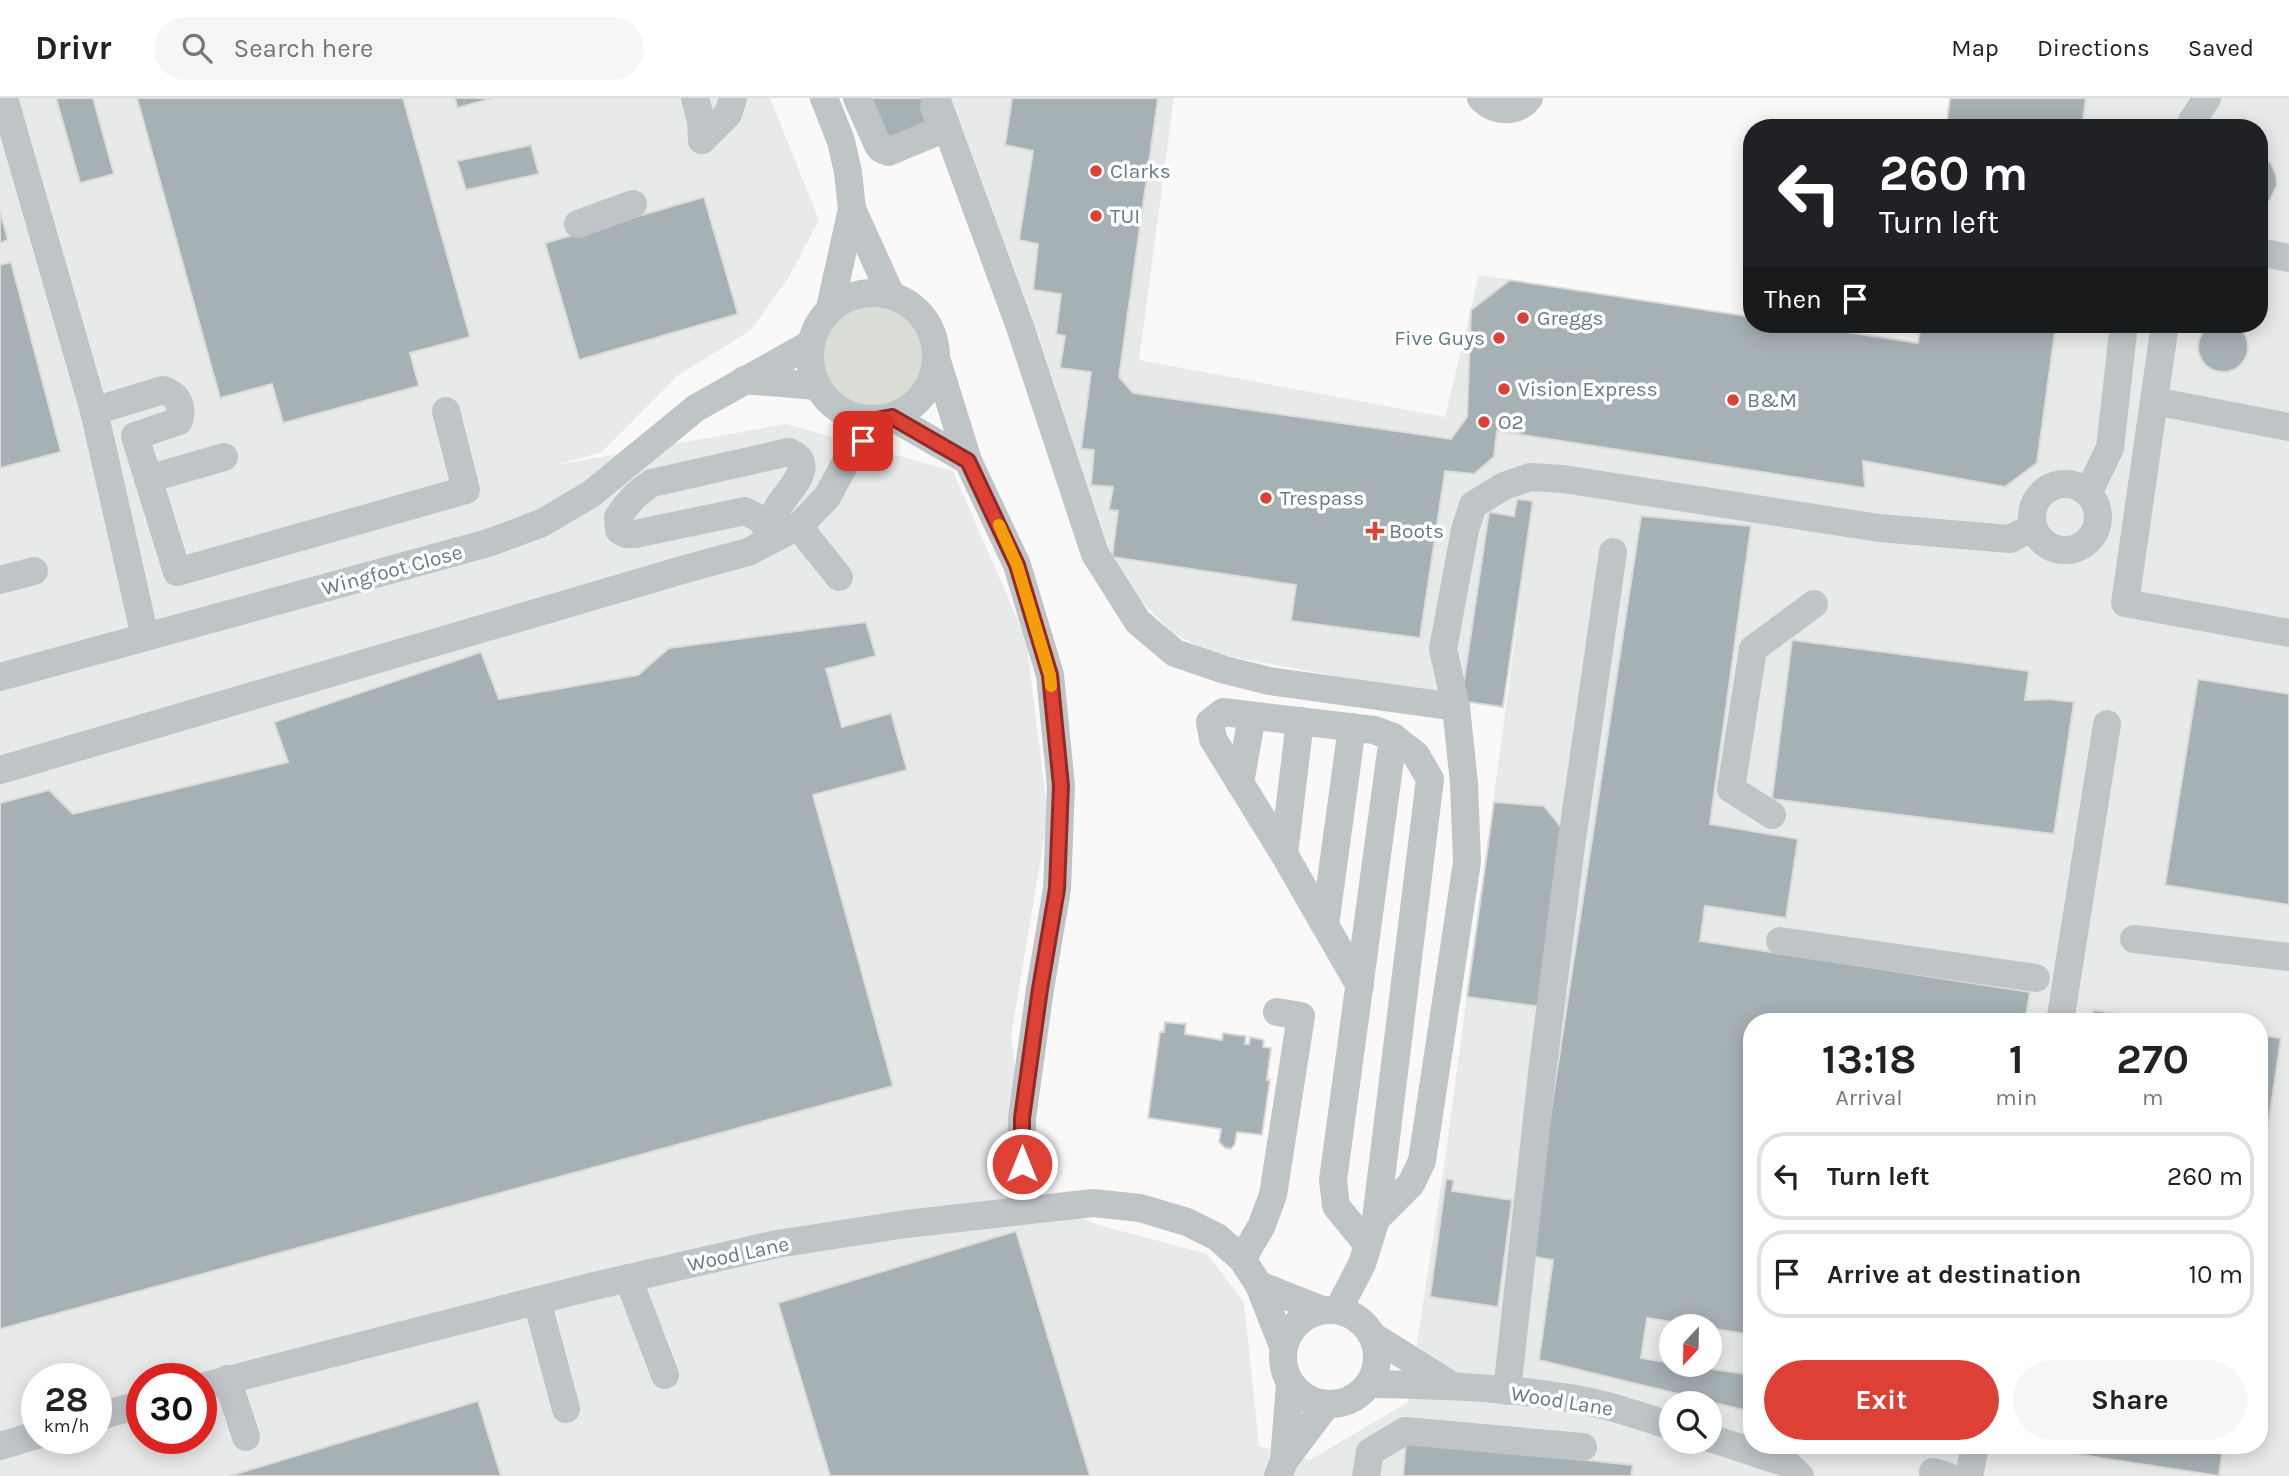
<!DOCTYPE html>
<html lang="en">
<head>
<meta charset="utf-8">
<style>
  body { margin:0; font-family:Karla,sans-serif; background:#f6f6f6; color:#222; height:100vh; display:flex; flex-direction:column; font-size:26px; white-space:nowrap }
  * { box-sizing:border-box; margin:0 }
  p { font-size:23px; color:#767676 }
  .icon { flex:none; width:38px; height:38px; fill:none; stroke:currentColor; stroke-width:2; stroke-linecap:round; stroke-linejoin:round }
  .map { position:relative; flex:1; overflow:hidden }
  .panel { position:absolute; left:1743px; top:915px; width:525px; height:441px; display:flex; flex-direction:column; background:#fff; border-radius:28px; box-shadow:0 4px 18px #0003 }
  .panel>* { flex:none }
  .guide { position:absolute; left:1743px; top:21px; width:525px; height:214px; border-radius:28px; box-shadow:0 4px 18px #0003; background:#202124; color:#fff; overflow:hidden }
  .needle { width:46px; rotate:202deg }
  .buttons { position:absolute; left:1659px; top:1216px; display:grid; gap:14px }
  .buttons a { display:grid; place-items:center; width:63px; height:63px; border-radius:50%; background:#fff; box-shadow:0 4px 18px #0003; font-size:35px }
  .speed { position:absolute; left:21px; top:1265px; display:flex; gap:14px; font-size:35px; font-weight:700; text-align:center }
  .speed>* { display:grid; place-content:center; width:91px; height:91px; border-radius:50%; background:#fff; box-shadow:0 4px 18px #0003; line-height:1 }
  .speed small { font-size:18px; font-weight:400 }
  .speed .limit { border:10px solid #d22; background:#fff; color:#111 }
  .pin { position:absolute; display:grid; place-items:center; width:60px; height:60px; color:#fff; margin:-30px; border-radius:14px; box-shadow:0 4px 10px #0006 }
  .me { position:absolute; width:77px; margin:-38px; rotate:0deg; stroke-linejoin:round; filter:drop-shadow(0 0 5px #0008) }
  .turn { display:flex; align-items:center; gap:24px; height:147px; padding:0 21px; font-size:32px }
  .turn .icon { width:91px; height:91px; stroke-width:2.5 }
  .turn b { display:block; font-size:49px; line-height:60px }
  .then { display:flex; align-items:center; height:66px; padding:0 21px; background:#0003; gap:14px; font-size:26px }
  .eta { display:flex; justify-content:space-evenly; align-items:center; height:119px; text-align:center }
  .eta b { font-size:42px; font-weight:700; line-height:49px }
  .primary-button { display:flex; gap:14px; margin-top:auto; padding:14px 21px }
  .primary-button a { flex:1; height:80px; border-radius:42px; background:#dd4135; color:#fff; font-size:28px; font-weight:700; line-height:80px; text-align:center }
  .primary-button a+a { background:#f6f6f6; color:#222 }
  ul { padding:0; list-style:none }
  li { display:flex; align-items:center; gap:21px; height:88px; margin:0 14px 10px; padding:0 7px; border:4px solid #e0e0e0; border-radius:28px }
  li div { flex:1 }
  li b { display:block; font-size:26px }
  li em { font-style:normal }
  header { display:flex; align-items:center; gap:42px; box-sizing:border-box; height:98px; padding:0 35px; background:#fff; border-bottom:2px solid #e0e0e0 }
  header strong { font-size:33px }
  nav { display:flex; gap:38px; margin-inline-start:auto; font-size:24px }
  .search { width:490px; height:63px; background:#f6f6f6; display:flex; align-items:center; gap:18px; box-sizing:border-box; padding:0 24px; border-radius:38px; color:#767676; font-size:26px }
  .map>svg:first-child { display:block }
</style>
</head>
<body>
<header>
<strong>Drivr</strong>
<div class="search"><svg class="icon" aria-label="search" viewBox="0 0 24 24"><circle cx="10" cy="10" r="6"/><path d="M15 15l6 6"/></svg>Search here</div>
<nav><a>Map</a><a>Directions</a><a>Saved</a></nav>
</header>
<div class="map">
<svg width="2289" height="1378" viewBox="0 0 2289 1378">
  <rect width="100%" height="100%" fill="#faf9f8"/>
  <path fill="#e8e9e9" fill-rule="evenodd" d="M0 0H770L819 122 789 179 751 232 677 278 602 354 556 367 786 326 953 373 1026 541 1048 718 1011 938 1032 1100 1099 1127 1207 1156 1244 1204 1259 1348 1310 1362 1408 1304 1444 1068 1524 475 1503 609 1211 555 1173 535 1120 482 939 0H1174L1139 262 1445 319 1479 177 1752 219V226H1794L1918 245 1921 226H2259V30H1946L1950 0H2289V1378H0ZM1752 924H2259V1348H1752ZM1671 1228H1710V1267H1671ZM37 1281H96V1340H37ZM142 1281H201V1340H142ZM1671 1306H1710V1344H1671Z"/>
  <circle fill="#dbded7" cx="872" cy="258" r="55"/>
  <g fill="#a6b1b5" stroke="#dcdbda" stroke-width="2">
    <path d="M56 0H93L114 76 80 85Z"/>
    <path d="M137 0H403L470 239 410 255 419 288 283 325 272 286 220 300Z"/>
    <path d="M455 0H493L457 10Z"/>
    <path d="M867 0H923L935 26 889 47Z"/>
    <path d="M1012 0H1158L1119 279 1133 295 1451 341 1467 319 1471 212 1510 182 1752 219V226H1794L1918 245 1921 226H2056L2037 365 2005 389 1863 363 1865 390 1497 333 1494 359 1474 376 1445 373 1420 540 1291 523 1296 487 1112 459 1118 413 1109 412 1113 389 1091 387 1094 352 1081 351 1091 274 1060 270 1065 238 1056 236 1061 196 1033 192 1038 146 1019 142 1033 53 1005 47Z"/>
    <path d="M1950 0H2086L2082 30H1946Z"/>
    <path d="M531 47 539 76 466 92 457 63Z"/>
    <path d="M2259 57 2271 65 2276 77 2277 87 2270 102 2259 110Z"/>
    <path d="M704 99 738 216 579 262 545 145Z"/>
    <path d="M0 113 8 142 0 145Z"/>
    <path d="M11 164 61 354 0 370V167Z"/>
    <circle cx="2223" cy="249" r="25"/>
    <path d="M1517 401 1533 403 1503 609 1461 603 1489 414 1514 418Z"/>
    <path d="M1641 418 1751 428 1710 726 1798 741 1786 820 1705 808 1700 843 2030 894 2025 924H1752V1237L1647 1220 1641 1260 1671 1265V1267H1685L1752 1277V1314L1539 1262 1553 1162 1529 1158Z"/>
    <path d="M866 524 876 558 826 571 842 629 891 615 907 672 813 697 893 988 0 1231V705L49 692 73 716 288 664 274 624 481 554 499 601 638 577 669 550Z"/>
    <path d="M1792 542 2029 573 2025 602 2049 601 2074 604 2054 736 1772 701Z"/>
    <path d="M2198 581 2289 596V807L2165 787Z"/>
    <path d="M1494 704 1544 708 1569 739 1544 909 1467 899Z"/>
    <path d="M2093 912 2174 924H2092Z"/>
    <path d="M1165 924 1186 926 1185 936 1222 942 1223 935 1246 938 1245 946H1249L1250 939 1264 942 1263 949 1271 950 1267 982H1270L1262 1037 1237 1034 1235 1046 1231 1051 1225 1050 1219 1044 1221 1031 1148 1020 1160 934H1164Z"/>
    <path d="M2259 937 2281 940 2259 1091Z"/>
    <path d="M1446 1081 1454 1082 1452 1093 1512 1102 1498 1209 1430 1199Z"/>
    <path d="M1016 1133 1090 1378H830L778 1205Z"/>
    <path d="M478 1303 501 1378H229Z"/>
    <path d="M1406 1343 1633 1367 1631 1378H1403Z"/>
    <path d="M1923 1348H1970L1969 1356Z"/>
    <path d="M2036 1348H2223L2219 1378 2036 1350Z"/>
  </g>
  <g fill="none" stroke-linecap="round" stroke-linejoin="round">
    <g stroke="#bfc5c7" stroke-width="28">
      <path d="M4 0 94 313 145 539"/>
      <path d="M695 0 701 23 702 42"/>
      <path d="M824 0 841 43 848 74 852 111 830 210"/>
      <path d="M857 0 878 47 881 51 888 54 936 34 941 28 934 9"/>
      <path d="M936 0 1020 229 1095 456 1138 524 1175 555 1225 572 1269 583 1456 609"/>
      <path d="M1481 0C1494 14 1516 16 1529 0"/>
      <path d="M2191 30 2192 23 2207 0"/>
      <path d="M702 42 728 16 733 0"/>
      <path d="M852 111 891 197"/>
      <path d="M578 126 633 106"/>
      <path d="M2259 154 2289 160"/>
      <circle cx="873" cy="258" r="63"/>
      <path d="M2165 226 2125 505 2289 535"/>
      <path d="M937 263 968 363 1017 467 1050 577 1061 688 1057 791 1040 891 1022 1020 1021 1113"/>
      <path d="M744 282 816 288"/>
      <path d="M2154 303 2289 329"/>
      <path d="M94 313 163 292C178 296 183 308 179 323L135 338 177 474 466 392 446 313"/>
      <path d="M892 319 968 363"/>
      <path d="M789 354C821 367 783 397 777 411 774 421 775 430 775 440L760 421 745 413 635 436H626L619 432 618 419C627 405 637 394 652 385Z"/>
      <path d="M148 381 224 359"/>
      <circle cx="2065" cy="419" r="33"/>
      <path d="M2088 395 2110 350 2124 226"/>
      <path d="M798 428 839 479"/>
      <path d="M0 482 34 473"/>
      <path d="M0 579 488 445 542 425 591 396 696 310 810 246"/>
      <path d="M0 672 689 470 748 454 800 427 827 399 846 364 881 321"/>
      <path d="M1240 685 1252 618"/>
      <path d="M1772 717 1731 691 1753 551 1814 506"/>
      <path d="M1284 756 1300 623"/>
      <path d="M1325 827 1352 629"/>
      <path d="M2134 841 2289 859"/>
      <path d="M1780 843 2036 880"/>
      <path d="M1360 888 1284 756 1213 641 1210 624 1223 614 1374 632 1393 639 1333 1082 1336 1108 1367 1146"/>
      <path d="M2060 924 2107 626"/>
      <path d="M1376 1121 1430 681 1416 657 1393 639"/>
      <path d="M1242 1161 1261 1129 1273 1097 1301 918 1277 914"/>
      <path d="M628 1180 665 1277"/>
      <path d="M1259 1187 1322 1212"/>
      <path d="M537 1203 566 1311"/>
      <circle cx="1330" cy="1259" r="47"/>
      <path d="M1338 1212 1362 1166 1376 1121 1411 1086 1422 1063 1467 764 1464 685 1456 609 1443 551 1465 432 1473 407 1504 388 1530 379 1563 381 1879 430 2010 441 2033 429"/>
      <path d="M1373 1238 1451 1287"/>
      <path d="M227 1281 246 1339"/>
      <path d="M1369 1286C1434 1287 1499 1289 1562 1299 1600 1304 1635 1316 1671 1328"/>
      <path d="M201 1289 590 1189 777 1146 906 1126 1093 1105 1140 1110 1187 1124 1217 1139 1242 1161 1259 1187 1283 1248"/>
      <path d="M1507 1293 1542 975 1571 748 1613 454"/>
      <path d="M96 1319 142 1306"/>
      <path d="M1710 1340 1786 1365 1800 1378"/>
      <path d="M0 1348 37 1337"/>
      <path d="M1284 1363 1290 1285"/>
      <path d="M1933 1374 1947 1378"/>
      <path d="M1278 1378 1284 1363 1327 1306"/>
      <path d="M1366 1378 1370 1354 1405 1333 1583 1349"/>
      <path d="M1969 1378 1975 1348"/>
    </g>
  </g>
  <g fill="none" stroke-linecap="round" stroke-linejoin="round">
    <g stroke="#902a22" stroke-width="18">
      <path id="route" d="M863 343 881 321 892 319 968 363 1017 467 1050 577 1061 688 1057 791 1040 891 1022 1020V1066"/>
    </g>
    <use href="#route" stroke="#dd4135" stroke-width="12"/>
    <path stroke="#f59e0b" stroke-width="12" d="M999 427 1017 467 1050 577 1051 588"/>
  </g>
  <g fill="#dd4135" stroke="#fff" stroke-width="2.5">
    <circle cx="1096" cy="73" r="7"/>
    <circle cx="1096" cy="118" r="7"/>
    <circle cx="1523" cy="220" r="7"/>
    <circle cx="1499" cy="240" r="7"/>
    <circle cx="1504" cy="291" r="7"/>
    <circle cx="1733" cy="302" r="7"/>
    <circle cx="1484" cy="324" r="7"/>
    <circle cx="1266" cy="400" r="7"/>
    <path d="M1371.5 422.5h7v7h7v7h-7v7h-7v-7h-7v-7h7z"/>
  </g>
  <g text-anchor="middle" dominant-baseline="central" stroke-width="7" stroke-linejoin="round" paint-order="stroke">
    <g font-size="21" fill="#667a81" stroke="#fff" text-anchor="start">
      <text x="1110" y="73">Clarks</text>
      <text x="1110" y="118">TUI</text>
      <text x="1537" y="220">Greggs</text>
      <text x="1485" y="240" text-anchor="end">Five Guys</text>
      <text x="1518" y="291">Vision Express</text>
      <text x="1747" y="302">B&amp;M</text>
      <text x="1498" y="324">O2</text>
      <text x="1280" y="400">Trespass</text>
      <text x="1389" y="433">Boots</text>
    </g>
    <g font-size="21" fill="#667a81" stroke="#fff">
      <text transform="translate(392 472) rotate(-15)">Wingfoot Close</text>
      <text transform="translate(738 1156) rotate(-12)">Wood Lane</text>
      <text transform="translate(1562 1303) rotate(9)">Wood Lane</text>
    </g>
  </g>
</svg>
<div class="buttons">
<a><svg class="needle" viewBox="-14 -14 28 28"><path d="M0-13l5 13h-10z" fill="#e53935"/><path d="M0 13l5-13h-10z" fill="#767676"/></svg></a>
<a><svg class="icon" aria-label="search" viewBox="0 0 24 24"><circle cx="10" cy="10" r="6"/><path d="M15 15l6 6"/></svg></a>
</div>
<div class="speed"><div>28<small>km/h</small></div><div class="limit">30</div></div>
<div class="pin" style="left:863px;top:343px;background:#d93025"><svg class="icon" aria-label="arrive" viewBox="0 0 24 24"><path d="M6 21V4h12l-3 4 3 4H6"/></svg></div>
<svg class="me" style="left:1022px;top:1066px" viewBox="-20 -20 40 40"><circle r="17" fill="#dd4135" stroke="#fff" stroke-width="3"/><path d="M0-11L8 9 0 5-8 9z" fill="#fff"/></svg>
<div class="guide">
<div class="turn"><svg class="icon" aria-label="left" viewBox="0 0 24 24"><path d="M17 20v-9H6M10 6l-5 5 5 5"/></svg><div><b>260 m</b>Turn left</div></div>
<div class="then">Then<svg class="icon" aria-label="arrive" viewBox="0 0 24 24"><path d="M6 21V4h12l-3 4 3 4H6"/></svg></div>
</div>
<section class="panel">
<div class="eta">
<div><b>13:18</b><p>Arrival</p></div>
<div><b>1</b><p>min</p></div>
<div><b>270</b><p>m</p></div>
</div>
<ul>
<li><svg class="icon" aria-label="left" viewBox="0 0 24 24"><path d="M17 20v-9H6M10 6l-5 5 5 5"/></svg><div><b>Turn left</b></div><em>260 m</em></li>
<li><svg class="icon" aria-label="arrive" viewBox="0 0 24 24"><path d="M6 21V4h12l-3 4 3 4H6"/></svg><div><b>Arrive at destination</b></div><em>10 m</em></li>
</ul>
<div class="primary-button"><a>Exit</a><a>Share</a></div>
</section>
</div>
</body>
</html>
